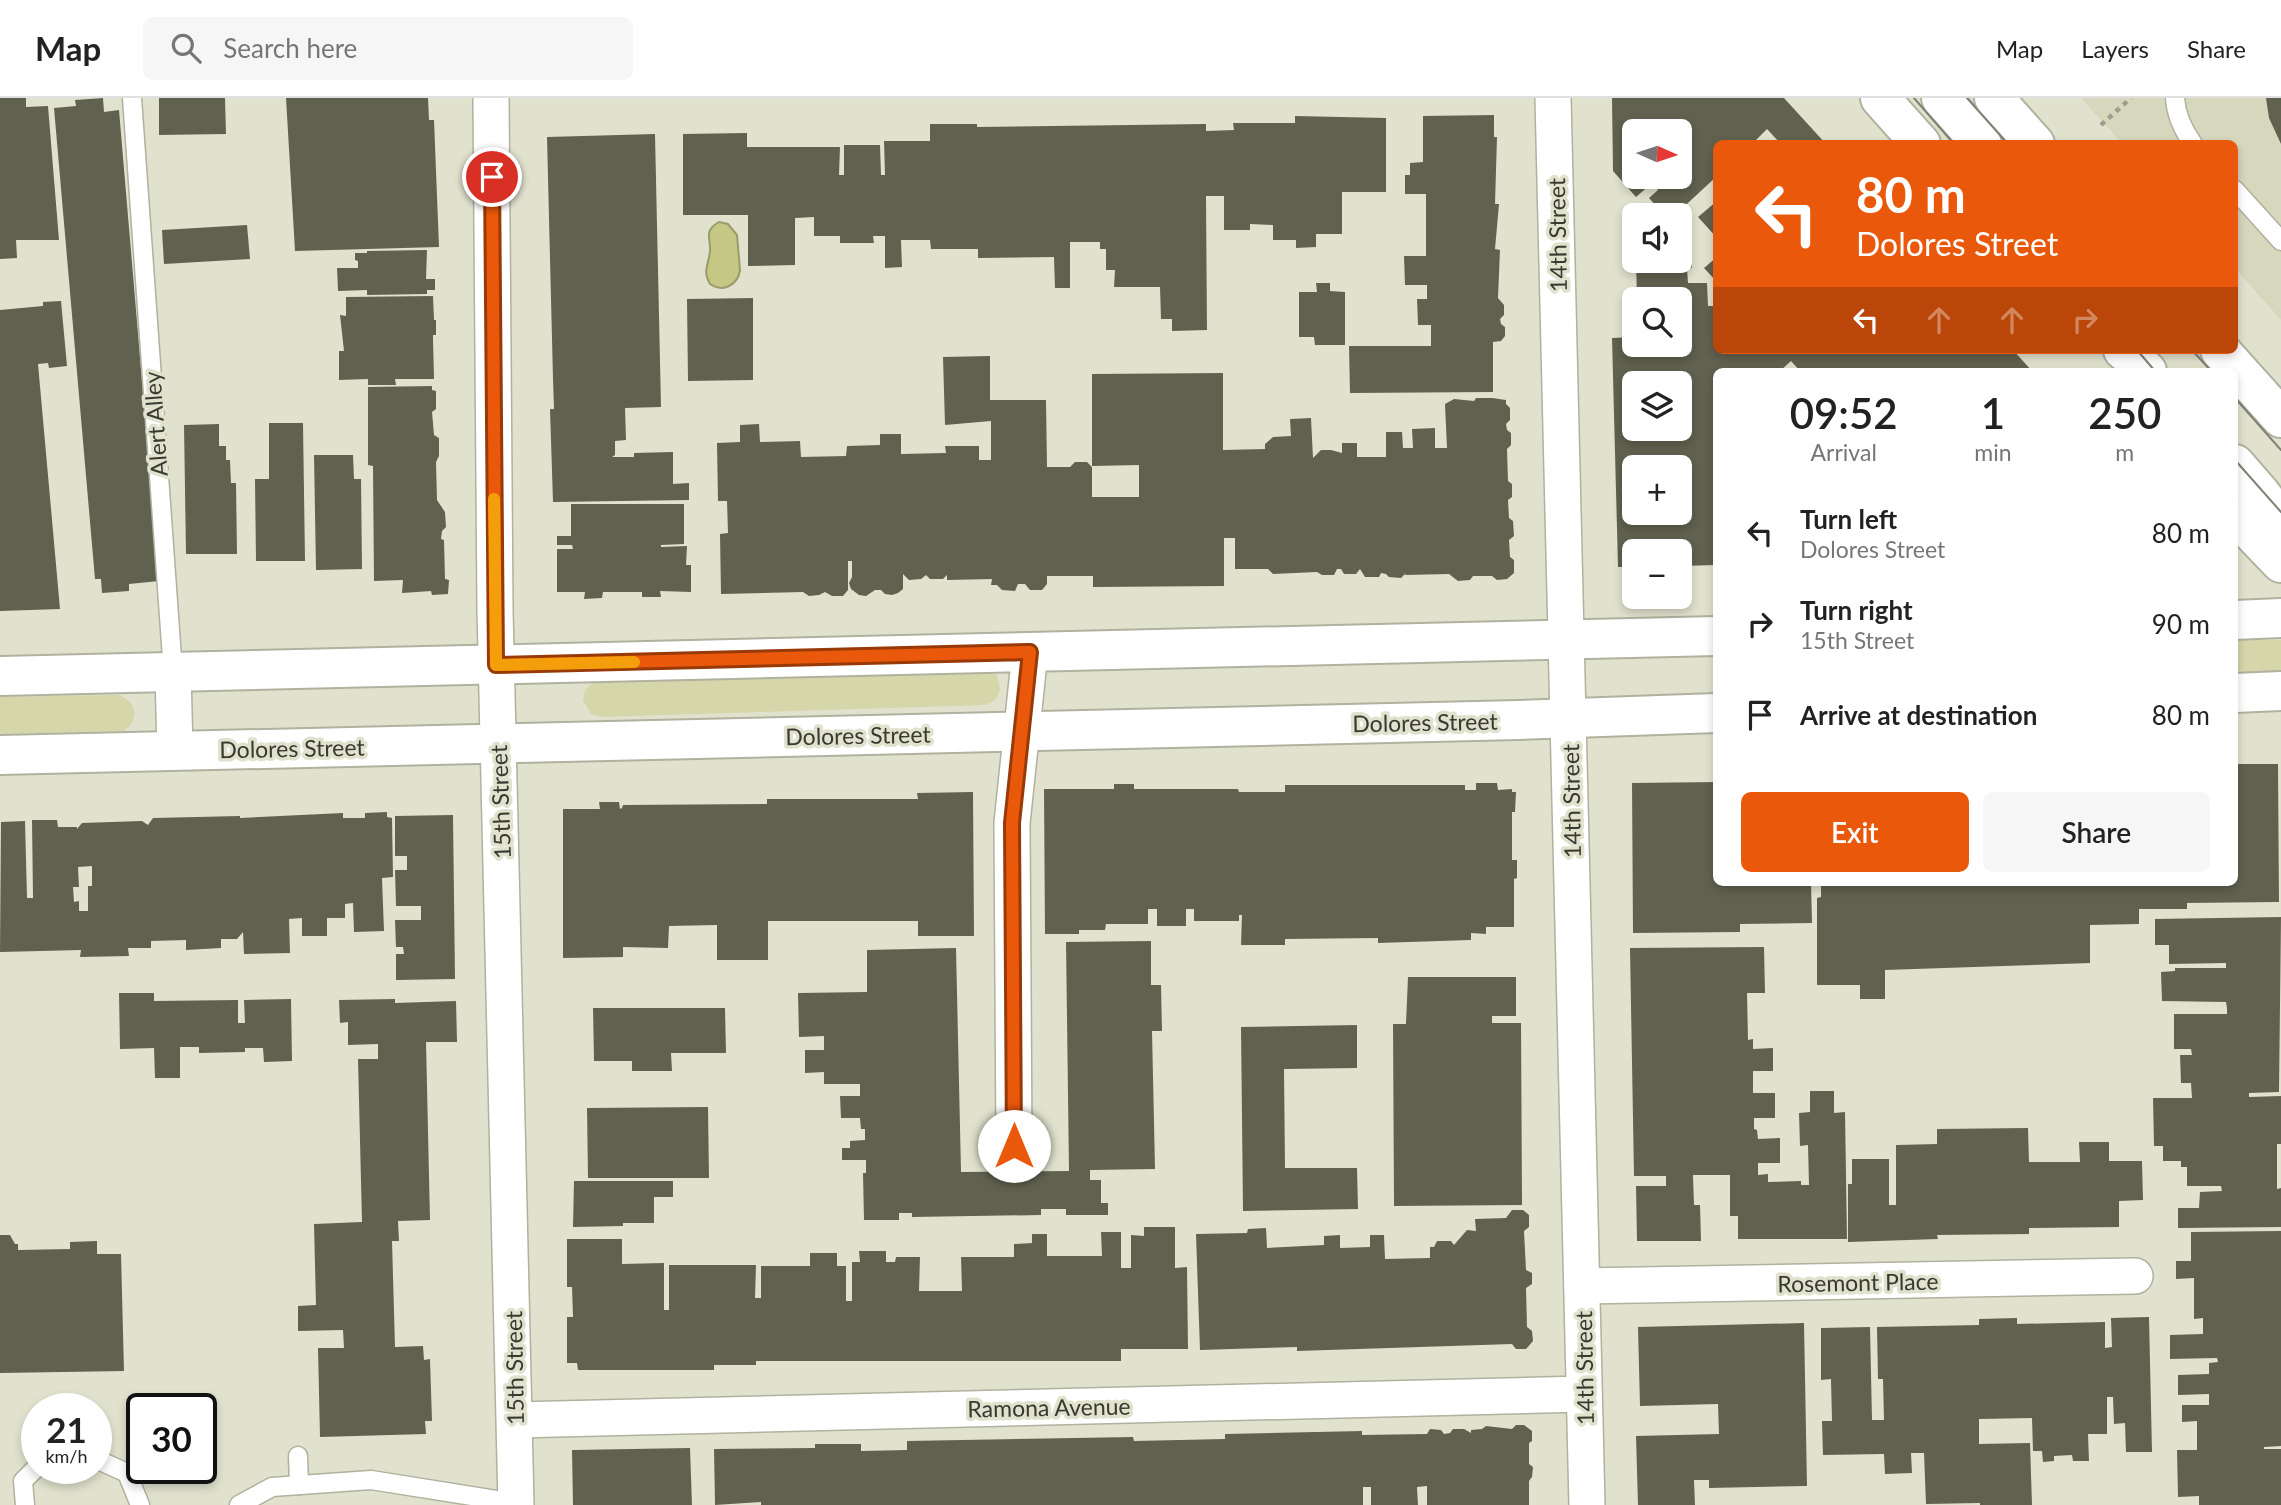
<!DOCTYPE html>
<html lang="en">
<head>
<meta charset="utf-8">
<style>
  body { margin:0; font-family:Lato,sans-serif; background:#f6f6f6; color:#222; height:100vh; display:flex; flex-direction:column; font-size:26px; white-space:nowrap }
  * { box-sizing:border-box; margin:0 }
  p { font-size:23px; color:#767676 }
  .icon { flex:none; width:38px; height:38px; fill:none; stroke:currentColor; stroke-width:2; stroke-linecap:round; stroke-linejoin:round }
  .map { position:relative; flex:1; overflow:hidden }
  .sheet { position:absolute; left:1713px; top:270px; width:525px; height:518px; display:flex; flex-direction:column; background:#fff; border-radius:10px; box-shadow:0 4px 10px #0003 }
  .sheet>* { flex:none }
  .top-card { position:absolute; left:1713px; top:42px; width:525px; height:214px; border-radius:10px; box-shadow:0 4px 10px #0003; background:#ea580c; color:#fff; overflow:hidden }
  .needle { width:46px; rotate:93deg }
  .buttons { position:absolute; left:1622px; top:21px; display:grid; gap:14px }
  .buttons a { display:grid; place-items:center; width:70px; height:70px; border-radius:10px; background:#fff; box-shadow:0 4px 10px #0003; font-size:35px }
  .speed { position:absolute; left:21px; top:1295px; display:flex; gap:14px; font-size:35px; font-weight:700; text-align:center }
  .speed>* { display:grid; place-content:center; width:91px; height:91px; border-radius:50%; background:#fff; box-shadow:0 4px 10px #0003; line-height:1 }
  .speed small { font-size:18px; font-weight:400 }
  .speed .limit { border:4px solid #111; border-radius:10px; background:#fff; color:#111 }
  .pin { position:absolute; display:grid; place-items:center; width:60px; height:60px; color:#fff; margin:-30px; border:4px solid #fff; border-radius:50%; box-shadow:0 2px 7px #0007 }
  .me { position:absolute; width:77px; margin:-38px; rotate:0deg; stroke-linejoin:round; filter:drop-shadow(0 0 5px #0008) }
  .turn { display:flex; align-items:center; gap:24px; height:147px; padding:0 28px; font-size:32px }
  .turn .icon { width:91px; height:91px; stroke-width:2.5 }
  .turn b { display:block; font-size:49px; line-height:60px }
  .lanes { display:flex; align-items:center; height:66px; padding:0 28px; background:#0003; justify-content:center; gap:35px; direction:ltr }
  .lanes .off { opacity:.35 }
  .eta { display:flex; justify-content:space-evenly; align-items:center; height:119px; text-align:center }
  .eta b { font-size:42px; font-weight:600; line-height:49px }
  .cta { display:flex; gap:14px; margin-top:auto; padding:14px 28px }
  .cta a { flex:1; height:80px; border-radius:10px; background:#ea580c; color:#fff; font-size:28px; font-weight:600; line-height:80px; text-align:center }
  .cta a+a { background:#f6f6f6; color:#222 }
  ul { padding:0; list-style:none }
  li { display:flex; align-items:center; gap:21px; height:91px; padding:0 28px }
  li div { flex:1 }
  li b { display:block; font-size:26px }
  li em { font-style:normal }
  header { display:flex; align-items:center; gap:42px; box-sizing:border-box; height:98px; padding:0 35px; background:#fff; border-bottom:2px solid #e0e0e0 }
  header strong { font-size:33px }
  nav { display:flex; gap:38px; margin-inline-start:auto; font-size:24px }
  .search { width:490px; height:63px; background:#f6f6f6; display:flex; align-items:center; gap:18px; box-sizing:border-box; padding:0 24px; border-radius:10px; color:#767676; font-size:26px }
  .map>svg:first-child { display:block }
</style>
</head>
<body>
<header>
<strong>Map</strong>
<div class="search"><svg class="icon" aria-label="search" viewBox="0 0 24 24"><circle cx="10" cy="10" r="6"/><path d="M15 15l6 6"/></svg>Search here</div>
<nav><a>Map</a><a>Layers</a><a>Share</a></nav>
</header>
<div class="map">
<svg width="2281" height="1407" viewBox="0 0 2281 1407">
  <rect width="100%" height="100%" fill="#e1e2ce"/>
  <path fill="#d6d7bc" d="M2081 0H2281V222L2235 170V46L2122 45Z"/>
  <g fill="#d5d6aa">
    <path d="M2235 542H2281V577L2235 579Z"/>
    <path d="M988 571 997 577 1000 592 995 602 985 607 601 619 591 616 583 602 585 592 595 583Z"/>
    <path d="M119 597C138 604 140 623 123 633L0 636V599Z"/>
  </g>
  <path fill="#c5c784" stroke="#9b9c6b" stroke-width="2" d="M719 124 728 126 737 137 740 172C738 187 723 195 710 186 702 173 709 166 710 153 711 140 703 133 719 124Z"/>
  <g fill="#616150" fill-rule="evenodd">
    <path d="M0 0H26V9L48 8 59 142H16L17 160 0 161Z"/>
    <path d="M103 0 104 14 119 12 159 483 129 486V493L102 495 101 481H95L54 10 76 8 75 2Z"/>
    <path d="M159 0H225L226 36 159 37Z"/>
    <path d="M286 0H428L429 22H434L439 149 295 153Z"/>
    <path d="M1612 0H1784L1826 46H1781L1767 31 1752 46H1717V78L1675 117H1650L1658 110 1649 100 1658 92 1652 85 1636 99 1613 73ZM1634 33H1680V79H1634Z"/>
    <path d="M2266 0H2281V46L2269 20Z"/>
    <path d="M1494 17V39H1497L1495 106H1499L1495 151 1500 152 1498 200 1504 207V217L1500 221 1501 226 1505 229V238L1501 243 1493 244V294L1350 295 1349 248H1431V227H1418L1417 201H1427V187H1405L1404 158H1426V96H1405V77H1410V65L1423 64V18Z"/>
    <path d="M1295 18 1386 20V94H1342V136H1316V149L1296 150V142H1273V127L1250 126V132H1224V98H1206L1207 232 1172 233V221H1161L1160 189H1114L1115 172H1106V151H1100V144H1070V190H1055L1054 159 978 160V151H931L930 142H901L902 169 885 170V138H873L874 145H840V138H814V119L795 120V167L748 168V117H683V36L747 35V49H840L839 77H844V47H880L881 77H885L884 43H930V26H977V29L1206 26V33L1234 32 1233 25H1295Z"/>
    <path d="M655 36 661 309 625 310 626 342 615 343V357L612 359H634V355L673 354V386L689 385V402L553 404 550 311H554L553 281 547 39Z"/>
    <path d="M1717 103V140L1698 119Z"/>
    <path d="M247 127 250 161 164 166 162 132Z"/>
    <path d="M427 152 426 181H435V192H427V196L367 197V192L338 193 337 170H358V163L355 162V155H367V153Z"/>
    <path d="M1691 152 1692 170H1687L1688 185H1707L1708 208H1717V252H2013L2032 273H1800L1791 263 1780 273H1717V467L1680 468V453H1634V469H1618L1612 240 1634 239V247H1680V201H1637L1636 163H1680V153ZM1634 285H1680V331H1634ZM1634 369H1680V415H1634Z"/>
    <path d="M1717 159V184L1704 170Z"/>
    <path d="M1316 185H1330V193L1345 194V247H1315L1314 239H1299V194H1317Z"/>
    <path d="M433 198 434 222H436V237H433V241L434 281H395L396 287H368V281L339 282V253H344L340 217 346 218V199Z"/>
    <path d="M753 200V282L688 283 687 201Z"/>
    <path d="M61 203 67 268 49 270 48 265 38 266 60 511 0 513V212L43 208V204Z"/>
    <path d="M990 258V302H1046L1047 369H1070L1075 364H1087L1092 369V399H1139V367L1092 368V276L1223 275V352L1265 351V346L1273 339 1291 338 1290 321 1311 320 1313 360 1321 352H1331L1342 355V345H1357V359H1386V334H1402L1403 350H1413L1412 331 1435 330V350H1447L1445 306 1454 301 1474 303 1476 300H1492L1506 302V306L1510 310V322L1506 326 1507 332 1511 335V347L1507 351 1508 383 1512 386V399L1508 402 1509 420 1513 423 1514 438 1509 442 1510 459 1514 462V475L1507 481 1497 482 1492 478H1473L1470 482 1458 483 1449 476 1405 477 1406 475 1401 480 1389 479 1386 476 1381 475 1379 479H1365L1360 471 1356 476H1344L1341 471H1337L1334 477H1322L1317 474 1273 476 1268 471H1235V440H1224V488L1093 489V478H1047V486L1042 492H1030L1025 486H1018L1015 493 1002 492 997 487H991L992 481 947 482V477L943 481H930L926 477 921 481 909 482 903 476V491L898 495 892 497 885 496 881 492H875L866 498 859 497 851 491 849 485 852 479V463H848V492L843 498H832L825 494 819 497 809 498 803 494 721 496 720 436 728 435 727 403H718L717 345 740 344V327L759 326 760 344 800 343 801 359 846 358 847 348 880 347V336H901V356L946 355 945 348H979V362H991V323L945 327 943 259Z"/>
    <path d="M432 288V292L436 293V311L432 314 434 337 439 340V358L436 364 437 402 445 414 446 429 442 433 441 441 444 442 445 481 449 482 448 496 432 497 431 493 402 495 403 482 374 483 373 368 368 367V289Z"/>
    <path d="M269 325H303L305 463H256L255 381H269Z"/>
    <path d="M219 326V348H226V362H230L231 385H236L237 456H186L184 327Z"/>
    <path d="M314 357H353L354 381H361L362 471 316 472Z"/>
    <path d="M571 406H684V446L661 447V449L687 448 686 467H691V494L660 493 661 499H642V494H603L602 500 584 501 585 494H557V451H573L572 447H557V438H571Z"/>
    <path d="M2235 666H2278L2279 804 2187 805V811H2139V826L2090 827V865L1885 872V901H1860V887H1817V800L1821 799V784H2235Z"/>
    <path d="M1717 684V784H1811L1812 825 1740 826V834L1633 835 1632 685Z"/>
    <path d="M1476 685H1497L1498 692 1512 691V694H1516L1515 714H1512V762H1517V780L1514 781V829H1486V836L1471 835V842L1378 845V840L1285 841V847H1241L1242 817H1239V823H1194V811H1186V828H1157V811H1148V826H1106L1105 832H1079V836H1045L1044 691H1114V686H1134V691H1238L1239 694H1285V687H1465V692H1476Z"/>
    <path d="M973 694 974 838H918V823H768V862H717V827L669 828 668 850 623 849V859L563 860V711H600L599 704H619L620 711 622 710 623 707 767 706V701H918L917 695Z"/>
    <path d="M387 714V719L392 720 393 779 382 780 384 833 354 834 353 805 345 806V820H327V838H302V820L289 821 290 855 244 856 243 834 237 841H221V850L186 852V842L151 843V850H128L129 858 80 859 81 852 0 854 1 724 25 723 27 800H33L32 722H57L58 729H77V731L82 725 142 723 148 727 153 720 240 718V720L343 715V720H365V715ZM92 768V788H88V813H79V803L74 804 73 789H79L78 769Z"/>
    <path d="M453 717 455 881 396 882V856H404L403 849H396L395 822H421V808H396L395 772H407V758H395V718Z"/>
    <path d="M2281 819 2279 994 2249 995V999L2281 998V1046H2277V1091L2281 1090V1129L2178 1130V1110H2199L2200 1094 2222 1093 2221 1088H2187V1069H2181V1063H2163V1048H2154L2153 1000H2192L2191 985H2181L2180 957H2192L2191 951H2174V916H2227V910L2226 904 2162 903 2161 874 2175 873V870H2226V865L2169 866V847H2155V821Z"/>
    <path d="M1151 843V887H1161L1162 933H1152L1155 1071 1090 1072V1082H1101V1105H1108V1117H1066V1111H1041V1117L912 1119V1115H899V1122H864L863 1075H866V1062H842V1050H850V1043L865 1042V1031H861L860 1020H841L840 998H860V986H824V974L805 975V952H824V938L799 939 798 895 867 894V852L956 850 961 1074 1069 1073 1066 844Z"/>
    <path d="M1764 849 1765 895H1747L1748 942 1753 941V951L1773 950V973H1753V995H1775V1020H1754V1031L1757 1032 1758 1041 1780 1040V1065H1758V1077L1768 1076V1084L1801 1083V1087H1809L1808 1047 1800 1048 1799 1015 1810 1014V993H1834V1015L1845 1014 1847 1141H1738V1118H1730V1077H1693L1694 1107H1700L1701 1143H1637L1636 1088H1666V1078H1634L1630 850Z"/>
    <path d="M1408 879H1516V918H1492V925H1521L1522 1107 1394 1108 1393 926H1406Z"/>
    <path d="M119 895H154V903L238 902V925H245L244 902 291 901 292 963 264 964 263 950H245V954L199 955V949H180V980H155L154 950 120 951Z"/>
    <path d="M395 901V905L456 903 457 944H426L430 1122 398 1123 399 1143H392L395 1249 423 1248 424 1262 430 1261 432 1323H425L426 1336 320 1339 318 1250H344L343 1232 298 1233V1208L316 1207 314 1126 362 1124 358 961H378V946L348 947V924L340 925 339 902Z"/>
    <path d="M593 910H725L726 955H671L672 973H632V963H594Z"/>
    <path d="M1357 927V970L1284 971 1285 1070H1357L1358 1111 1243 1113 1241 929Z"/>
    <path d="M708 1009 709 1080H588L587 1010Z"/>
    <path d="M2028 1030 2029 1064H2080L2079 1044H2109V1063H2142L2143 1102 2119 1103V1129L2029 1130V1136L1937 1137 1938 1141 1848 1144V1086H1852V1061H1889V1107H1896V1047L1937 1046V1031Z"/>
    <path d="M574 1083H673V1099H654V1125H623V1128L573 1129Z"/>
    <path d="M1512 1112H1523L1529 1117V1129L1524 1133 1526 1172 1532 1175V1186L1526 1190 1527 1229 1532 1233 1533 1243 1526 1251H1516L1512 1246 1297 1253V1249L1200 1252 1196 1136 1247 1135 1248 1131 1266 1130 1267 1150 1324 1147V1138L1340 1137V1150L1370 1149V1137H1384L1385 1161 1430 1160V1149H1434L1437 1143H1451L1454 1147 1467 1132 1476 1133 1475 1121 1506 1120Z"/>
    <path d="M1144 1129H1175V1170L1187 1169 1188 1251H1121V1263H756V1267H714V1272H578L577 1265H567V1219H573L572 1189H567V1141H622V1166L664 1165V1212H669V1167H756L755 1200H761V1168H810V1155H837V1168H846V1203H852V1164H860L859 1153H886V1164H895L896 1159H920L919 1193H962L961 1159H1014V1146L1032 1145V1136H1047V1158H1102L1101 1134H1121V1170H1131V1137L1144 1138Z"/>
    <path d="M2281 1133V1348L2264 1349V1351H2281V1407H2199V1398L2178 1399 2177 1352H2197V1323L2182 1324V1307H2209V1296L2178 1297V1277L2209 1276V1265L2218 1264 2217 1260 2170 1261V1237L2203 1236V1220L2194 1221V1180L2176 1181V1163H2191V1134Z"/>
    <path d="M0 1137H10L15 1146H18V1152L70 1151V1144L97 1143V1156H121L124 1273 0 1275Z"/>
    <path d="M2149 1219 2152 1354H2126L2125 1325 2114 1326 2113 1299H2107V1336H2088L2089 1363H2073L2072 1357 2054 1358V1363L2043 1364 2042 1353H2033L2032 1320 1979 1321V1346L2030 1345 2032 1407H1980V1405L1926 1406 1924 1355H1911L1912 1375 1885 1376 1884 1356 1823 1357 1822 1323H1832L1831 1281 1821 1282V1230L1870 1229 1872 1322H1884L1883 1281H1878L1877 1229 1979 1227V1221L2017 1220V1226L2105 1224V1250L2112 1249 2111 1220Z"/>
    <path d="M1804 1225 1807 1388 1709 1390V1382H1694L1695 1407H1638L1636 1338 1719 1336 1718 1306 1640 1308 1638 1229Z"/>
    <path d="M1516 1327H1524L1532 1333V1343L1529 1345V1366L1533 1369 1532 1379 1529 1383V1407H1427V1388L1417 1389 1418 1407H1371V1389H1363V1407H761V1404L715 1407 714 1351 815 1350V1346H861V1353L907 1352V1343L1133 1339 1134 1343 1225 1341V1336L1362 1333V1337L1427 1336 1430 1331 1441 1332 1444 1336 1450 1335 1453 1331H1464L1471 1335V1332L1482 1331 1486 1328 1512 1331Z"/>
    <path d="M690 1350 692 1407H573L572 1352Z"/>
  </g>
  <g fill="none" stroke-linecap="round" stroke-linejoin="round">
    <g stroke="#b0b19e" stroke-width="21">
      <g id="service">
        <path d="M132 0 173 574"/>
        <path d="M2175 0C2176 17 2183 32 2193 46"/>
        <path d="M2235 92 2281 143"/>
        <path d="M298 1358 299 1387"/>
        <path d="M96 1361 127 1375 140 1407"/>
        <path d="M25 1407 23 1383 37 1369"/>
        <path d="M239 1407 272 1389 371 1382 516 1405"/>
      </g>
    </g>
    <g stroke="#b0b19e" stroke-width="38">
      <g id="minor">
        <path d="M491 0 495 512 516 1407"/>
        <path d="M1553 0 1587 1407"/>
        <path d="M173 574 175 653"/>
        <path d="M1014 1048 1012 725 1030 554"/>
        <path d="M1582 1188 2135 1178"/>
        <path d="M515 1322 1584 1296"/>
      </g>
    </g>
    <g stroke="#b0b19e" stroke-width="42">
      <g id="secondary">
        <path d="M2235 522 2281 520"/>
        <path d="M0 578 1717 538"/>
        <path d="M2235 595 2281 593"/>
        <path d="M0 657 1519 622 1717 615"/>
      </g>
    </g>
    <g stroke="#b0b19e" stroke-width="42">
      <g id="primary">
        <path d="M1880 0 1921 46"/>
        <path d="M1941 0 1982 46"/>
        <path d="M1994 0 2035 46"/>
        <path d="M2123 252 2147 273"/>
        <path d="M2220 252 2281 320"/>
        <path d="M2235 366 2261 396 2281 423"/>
        <path d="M2235 417 2281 465"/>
      </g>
    </g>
    <path stroke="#9d9e8f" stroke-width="4.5" stroke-dasharray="5 5" stroke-linecap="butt" d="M2101 27 2131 0"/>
    <use href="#service" stroke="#fff" stroke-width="18"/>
    <use href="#minor" stroke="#fff" stroke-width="35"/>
    <use href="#secondary" stroke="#fff" stroke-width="38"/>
    <use href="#primary" stroke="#fff" stroke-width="38"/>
    <g stroke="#818275" stroke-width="2">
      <path d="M1914 0 1954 46"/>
      <path d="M1967 0 2008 46"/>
      <path d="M2137 252 2155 273"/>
      <path d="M2192 252 2211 273"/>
      <path d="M2235 300 2281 352"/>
      <path d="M2235 362 2281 414"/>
    </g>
  </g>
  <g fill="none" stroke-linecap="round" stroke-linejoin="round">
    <g stroke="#983908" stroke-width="18">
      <path id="route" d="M492 79 496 567 1030 554 1012 725 1014 1048"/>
    </g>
    <use href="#route" stroke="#ea580c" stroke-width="12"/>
    <path stroke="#f59e0b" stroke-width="12" d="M494 401 496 567 634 564"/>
  </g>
  <g text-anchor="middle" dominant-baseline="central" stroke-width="7" stroke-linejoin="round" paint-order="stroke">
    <g font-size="23" fill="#383931" stroke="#e1e2ce">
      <text transform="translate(1557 137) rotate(-91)">14th Street</text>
      <text transform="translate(155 326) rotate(-94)">Alert Alley</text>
      <text transform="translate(1425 624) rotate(-1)">Dolores Street</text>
      <text transform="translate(858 637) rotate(-1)">Dolores Street</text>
      <text transform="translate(292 650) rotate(-1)">Dolores Street</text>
      <text transform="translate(1571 703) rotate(-91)">14th Street</text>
      <text transform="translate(500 704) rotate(-92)">15th Street</text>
      <text transform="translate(1858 1184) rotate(-1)">Rosemont Place</text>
      <text transform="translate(514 1270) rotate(-91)">15th Street</text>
      <text transform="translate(1584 1270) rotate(-91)">14th Street</text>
      <text transform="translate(1049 1309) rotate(-1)">Ramona Avenue</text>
    </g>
  </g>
</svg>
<div class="buttons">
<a><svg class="needle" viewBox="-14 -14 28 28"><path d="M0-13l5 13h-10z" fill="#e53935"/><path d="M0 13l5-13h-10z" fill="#767676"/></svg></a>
<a><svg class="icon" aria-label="sound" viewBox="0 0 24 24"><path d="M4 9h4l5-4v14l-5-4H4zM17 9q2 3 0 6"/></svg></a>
<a><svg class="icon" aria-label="search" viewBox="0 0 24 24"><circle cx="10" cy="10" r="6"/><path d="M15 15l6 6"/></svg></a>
<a><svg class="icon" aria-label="layers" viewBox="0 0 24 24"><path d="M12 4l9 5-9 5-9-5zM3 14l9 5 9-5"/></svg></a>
<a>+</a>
<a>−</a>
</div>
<div class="speed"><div>21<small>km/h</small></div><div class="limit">30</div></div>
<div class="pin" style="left:492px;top:79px;background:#d93025"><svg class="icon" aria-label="arrive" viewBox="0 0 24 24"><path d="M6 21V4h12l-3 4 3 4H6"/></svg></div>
<svg class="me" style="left:1014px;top:1048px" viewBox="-20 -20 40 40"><circle r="19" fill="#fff"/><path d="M0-13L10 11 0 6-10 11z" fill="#ea580c"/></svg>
<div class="top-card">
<div class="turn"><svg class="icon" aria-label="left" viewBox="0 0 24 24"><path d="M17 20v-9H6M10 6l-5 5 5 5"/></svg><div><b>80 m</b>Dolores Street</div></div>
<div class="lanes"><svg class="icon" aria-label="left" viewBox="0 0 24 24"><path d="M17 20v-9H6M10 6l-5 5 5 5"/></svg><svg class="icon off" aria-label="ahead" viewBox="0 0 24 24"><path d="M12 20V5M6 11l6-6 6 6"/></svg><svg class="icon off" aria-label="ahead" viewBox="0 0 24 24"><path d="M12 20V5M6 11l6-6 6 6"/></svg><svg class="icon off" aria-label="right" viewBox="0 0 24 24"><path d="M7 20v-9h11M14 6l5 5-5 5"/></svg></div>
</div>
<section class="sheet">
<div class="eta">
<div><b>09:52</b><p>Arrival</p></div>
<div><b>1</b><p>min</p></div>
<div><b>250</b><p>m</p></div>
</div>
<ul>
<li><svg class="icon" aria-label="left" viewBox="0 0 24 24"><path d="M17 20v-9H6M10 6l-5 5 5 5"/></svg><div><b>Turn left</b><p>Dolores Street</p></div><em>80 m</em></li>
<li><svg class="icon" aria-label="right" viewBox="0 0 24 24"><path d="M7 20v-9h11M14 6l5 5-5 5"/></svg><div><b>Turn right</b><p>15th Street</p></div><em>90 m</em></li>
<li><svg class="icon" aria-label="arrive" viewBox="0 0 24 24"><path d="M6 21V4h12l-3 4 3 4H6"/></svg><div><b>Arrive at destination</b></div><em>80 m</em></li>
</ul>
<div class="cta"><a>Exit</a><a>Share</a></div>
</section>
</div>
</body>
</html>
